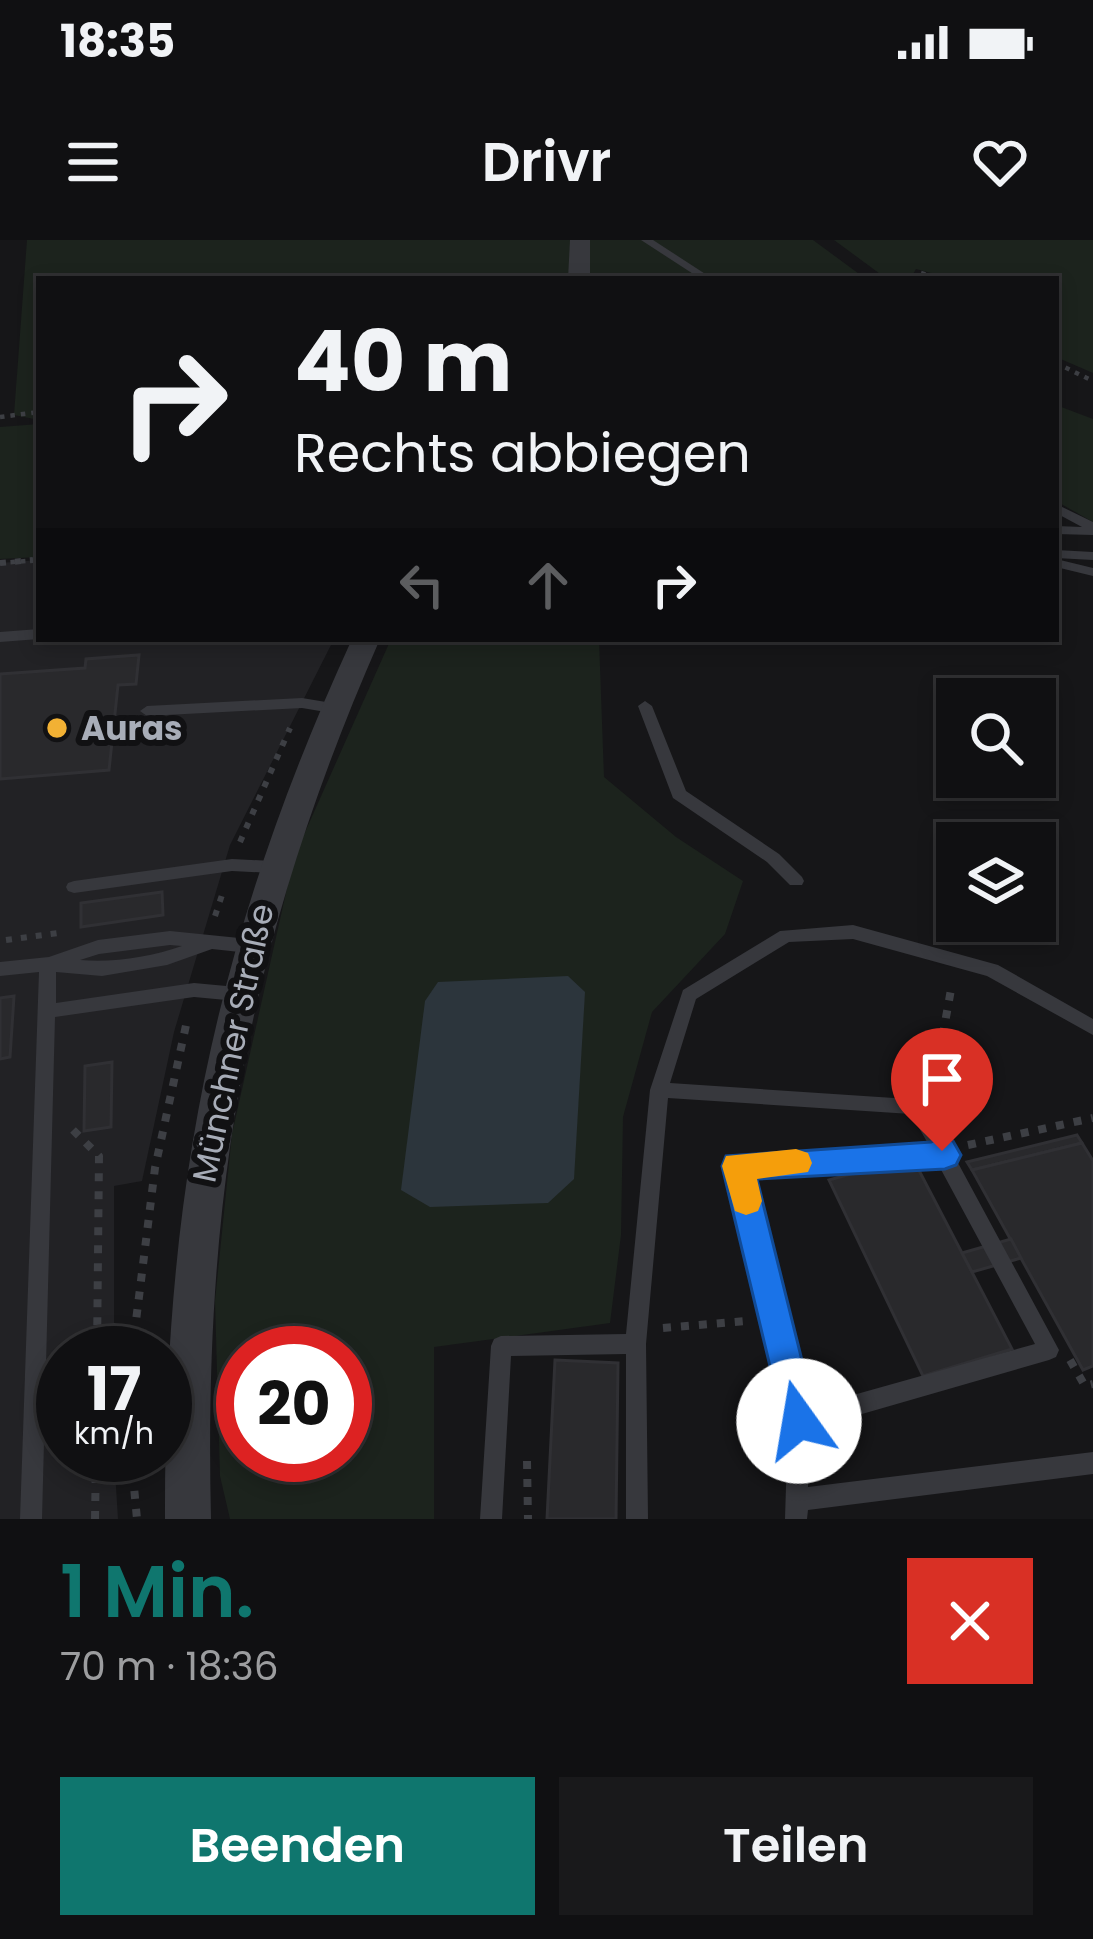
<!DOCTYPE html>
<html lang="de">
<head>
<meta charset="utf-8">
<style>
  body { margin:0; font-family:Poppins,sans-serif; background:#19191b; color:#f1f3f6; height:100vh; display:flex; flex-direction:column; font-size:45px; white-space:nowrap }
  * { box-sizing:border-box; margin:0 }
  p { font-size:39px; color:#9c9d9f }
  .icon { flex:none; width:66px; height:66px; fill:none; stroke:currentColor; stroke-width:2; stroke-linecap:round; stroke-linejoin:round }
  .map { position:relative; height:1279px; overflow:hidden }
  .sheet { display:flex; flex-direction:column; background:#101012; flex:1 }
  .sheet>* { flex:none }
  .banner { position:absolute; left:36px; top:36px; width:1023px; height:366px; border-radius:0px; box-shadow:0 6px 18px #0003,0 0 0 3px #303032; background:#101012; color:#f1f3f6; overflow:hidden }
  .buttons { position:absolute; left:936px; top:438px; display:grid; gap:24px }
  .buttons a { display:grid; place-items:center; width:120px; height:120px; border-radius:0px; background:#101012; box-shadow:0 6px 18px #0003,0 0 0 3px #303032; font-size:60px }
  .speed { position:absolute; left:36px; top:1086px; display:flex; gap:24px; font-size:60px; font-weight:700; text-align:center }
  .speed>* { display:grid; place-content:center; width:156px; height:156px; border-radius:50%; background:#101012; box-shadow:0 6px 18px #0003,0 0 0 3px #303032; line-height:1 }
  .speed small { font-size:30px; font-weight:400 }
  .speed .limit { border:18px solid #d22; background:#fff; color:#111 }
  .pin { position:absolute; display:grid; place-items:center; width:102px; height:102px; color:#fff; margin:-123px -51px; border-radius:50% 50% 50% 0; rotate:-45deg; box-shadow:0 0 12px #0007 }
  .pin .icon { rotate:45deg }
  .me { position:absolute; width:132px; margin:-66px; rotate:347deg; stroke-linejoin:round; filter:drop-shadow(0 0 9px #0008) }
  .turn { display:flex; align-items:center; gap:42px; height:252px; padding:0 60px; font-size:54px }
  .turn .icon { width:156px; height:156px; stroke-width:2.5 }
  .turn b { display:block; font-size:84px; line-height:102px }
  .lanes { display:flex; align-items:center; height:114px; padding:0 60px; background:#0003; justify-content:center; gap:60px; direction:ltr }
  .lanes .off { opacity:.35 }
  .round { display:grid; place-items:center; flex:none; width:126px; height:126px; border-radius:0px; background:#19191b }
  .summary { display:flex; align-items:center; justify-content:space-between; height:204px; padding:0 60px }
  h1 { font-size:72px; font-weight:600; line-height:90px; color:#0f766e }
  .button { display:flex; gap:24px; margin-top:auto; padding:24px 60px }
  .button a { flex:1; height:138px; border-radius:0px; background:#0f766e; color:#fff; font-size:48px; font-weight:600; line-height:138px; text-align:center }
  .button a+a { background:#19191b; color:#f1f3f6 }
  .status { display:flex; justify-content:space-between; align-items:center; height:84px; padding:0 60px; background:#101012; direction:ltr }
  .status svg { height:33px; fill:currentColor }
  header { display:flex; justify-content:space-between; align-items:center; height:156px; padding:0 60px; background:#101012; font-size:54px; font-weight:600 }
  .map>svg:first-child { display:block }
</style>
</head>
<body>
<div class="status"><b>18:35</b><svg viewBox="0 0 49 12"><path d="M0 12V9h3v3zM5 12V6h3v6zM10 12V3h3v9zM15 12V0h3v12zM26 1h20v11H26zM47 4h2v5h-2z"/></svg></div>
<header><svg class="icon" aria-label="menu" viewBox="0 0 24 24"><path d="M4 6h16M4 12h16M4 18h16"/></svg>Drivr<svg class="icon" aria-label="heart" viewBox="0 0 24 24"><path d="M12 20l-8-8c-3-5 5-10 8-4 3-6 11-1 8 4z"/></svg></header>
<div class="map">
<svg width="1093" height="1279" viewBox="0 0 1093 1279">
  <rect width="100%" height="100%" fill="#161618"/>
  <path fill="#222225" d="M39 320V399H334L230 605 174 792 142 941 114 946V1113H63V1215H114L118 1279H0V323Z"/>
  <g fill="#1c231d" fill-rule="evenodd">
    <path d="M27 0H813L866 39H39V180L14 175Z"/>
    <path d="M834 0H1093V133L1056 117V39H954L916 29 912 36 922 39H887Z"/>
    <path d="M1056 165 1093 179V282L1056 261Z"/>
    <path d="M39 184V317L0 319V187Z"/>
    <path d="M391 399H599L604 537 676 597 743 641 725 694 652 772 623 877 621 995 610 1083 434 1107V1279H230L220 1236 215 1061 232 894 294 617ZM243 1113H345V1215H243Z"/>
  </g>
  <path fill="#2c353c" d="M568 736 585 752 574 939 548 963 430 967 401 950 425 761 438 742Z"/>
  <g fill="#29292c" stroke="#303034" stroke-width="3">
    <path d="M139 415 136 444 118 445 109 530 0 539V434L85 428 86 419Z"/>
    <path d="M162 652 163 675 81 687V663Z"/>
    <path d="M14 756 10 817 0 819V758Z"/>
    <path d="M112 822 111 887 84 891 85 826Z"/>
    <path d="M1077 895 1082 903 972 930 967 922Z"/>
    <path d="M1082 903 1093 921V1126L1083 1130 972 930Z"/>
    <path d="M912 917 1012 1109 923 1136 829 940Z"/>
    <path d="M1011 999 1021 1018 972 1032 962 1013Z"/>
    <path d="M555 1120 618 1123 616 1279H547Z"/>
  </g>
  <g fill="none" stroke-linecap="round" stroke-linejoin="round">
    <g stroke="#3d3f44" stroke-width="4.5" stroke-dasharray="4.5 6" stroke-linecap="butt">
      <path d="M921 33 941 39"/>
      <path d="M1056 123 1093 141"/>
      <path d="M0 177 39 172"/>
      <path d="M0 323 39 320"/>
    </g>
    <g stroke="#3d3f44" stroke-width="6" stroke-dasharray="6 9" stroke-linecap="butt">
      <path d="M0 323 33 320"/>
      <path d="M240 602 290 488"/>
      <path d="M215 676 224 649"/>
      <path d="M6 700 58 693"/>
    </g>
    <g stroke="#3d3f44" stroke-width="8" stroke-dasharray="8 10" stroke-linecap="butt">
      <path d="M933 849 952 744"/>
      <path d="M73 890 99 916 97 1113"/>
      <path d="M968 905 1093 878"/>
      <path d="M663 1088 746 1081"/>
      <path d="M132 1113 155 928 188 776"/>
      <path d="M1070 1120 1085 1146 1093 1144"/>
      <path d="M131 1215 137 1279"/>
      <path d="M527 1221 528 1279"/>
      <path d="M95 1279 96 1215"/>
    </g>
    <g fill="#37383d" fill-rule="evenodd">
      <path d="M641 0H653L713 39H701Z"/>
      <path d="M1056 264 1093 282V295L1056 294V286L1082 287 1056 273Z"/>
      <path d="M1056 310 1093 312V320L1056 318Z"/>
      <path d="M1056 319 1093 328V336L1056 327Z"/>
      <path d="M39 389V399L0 402V392Z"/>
      <path d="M302 458 332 463 339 468 332 473 302 468 147 476 140 471 147 466Z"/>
      <path d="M645 461 652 466 686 551 779 614 802 637 804 641 802 645H790L767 622 673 558 638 466Z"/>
      <path d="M232 619 272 621 280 627 272 633 232 631 74 653 68 651 66 647 68 643 74 641Z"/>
      <path d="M853 685 998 725 1093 779V795L987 736 853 699 789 702 696 759 670 843 924 860 1059 1110 1056 1117 1049 1120 810 1189 808 1247 1093 1212V1234L808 1270 807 1279H785L788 1181 728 926 731 920 738 918 930 907 911 874 668 858 646 1104 648 1279H626V1114L511 1116 502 1279H480L491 1106 494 1099 501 1096 626 1094 650 850 683 750 780 691ZM938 924 1035 1104 807 1168 750 934Z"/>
      <path d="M170 691 249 699 255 701 258 706 255 711 249 713 212 709 167 725 102 736 56 732V763L194 743 237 747 243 749 246 754 243 759 237 761 194 757 55 777 42 1279H20L39 732 0 736V722L49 717 98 700ZM170 705 182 706C150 717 113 723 80 720L99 714Z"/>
    </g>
    <g fill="#37383d" fill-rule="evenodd">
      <path d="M570 0H590V39H568Z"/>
      <path d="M352 399H380C248 700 203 951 211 1279H165C164 950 215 698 352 399Z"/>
    </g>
  </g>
  <path fill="#1a73e8" stroke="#114b97" stroke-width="3" d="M942 897 953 901 961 915 956 925 945 929 757 939 817 1181 812 1193 799 1199 786 1193 722 926 726 916 931 902Z"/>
  <path fill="#f59e0b" d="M796 909 808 913 812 923 808 932 757 939 762 961 758 971 746 975 735 971 722 926 726 916Z"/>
  <circle fill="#f2b134" stroke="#111113" stroke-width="4.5" cx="57" cy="488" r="12"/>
  <g text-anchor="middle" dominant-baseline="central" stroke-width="12" stroke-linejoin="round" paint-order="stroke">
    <g font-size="33" font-weight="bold" fill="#a8adb8" stroke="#111113" text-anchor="start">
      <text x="81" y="488">Auras</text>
    </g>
    <g font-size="33" fill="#a8adb8" stroke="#111113">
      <text transform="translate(233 803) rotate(-78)">Münchner Straße</text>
    </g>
  </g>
</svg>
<div class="buttons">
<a><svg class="icon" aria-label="search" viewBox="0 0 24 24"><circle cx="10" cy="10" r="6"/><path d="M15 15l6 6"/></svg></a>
<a><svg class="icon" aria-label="layers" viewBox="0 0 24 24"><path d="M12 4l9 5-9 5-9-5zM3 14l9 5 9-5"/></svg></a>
</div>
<div class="speed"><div>17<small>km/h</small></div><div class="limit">20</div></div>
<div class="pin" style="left:942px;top:911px;background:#d93025"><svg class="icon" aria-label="arrive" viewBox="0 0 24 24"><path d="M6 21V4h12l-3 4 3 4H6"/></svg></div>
<svg class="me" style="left:799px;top:1181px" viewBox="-20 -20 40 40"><circle r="19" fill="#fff"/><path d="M0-13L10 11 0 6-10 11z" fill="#1a73e8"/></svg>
<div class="banner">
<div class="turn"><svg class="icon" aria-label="right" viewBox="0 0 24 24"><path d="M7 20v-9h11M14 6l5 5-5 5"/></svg><div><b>40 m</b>Rechts abbiegen</div></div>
<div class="lanes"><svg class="icon off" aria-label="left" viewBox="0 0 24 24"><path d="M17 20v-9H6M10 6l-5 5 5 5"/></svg><svg class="icon off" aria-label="ahead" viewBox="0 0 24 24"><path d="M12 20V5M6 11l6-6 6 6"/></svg><svg class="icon" aria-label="right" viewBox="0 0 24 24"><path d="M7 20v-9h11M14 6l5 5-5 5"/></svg></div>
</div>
</div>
<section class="sheet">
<div class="summary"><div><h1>1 Min.</h1><p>70 m · 18:36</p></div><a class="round" style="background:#d93025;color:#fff"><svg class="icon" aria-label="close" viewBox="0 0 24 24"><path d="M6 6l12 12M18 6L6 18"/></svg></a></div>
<div class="button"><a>Beenden</a><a>Teilen</a></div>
</section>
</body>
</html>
